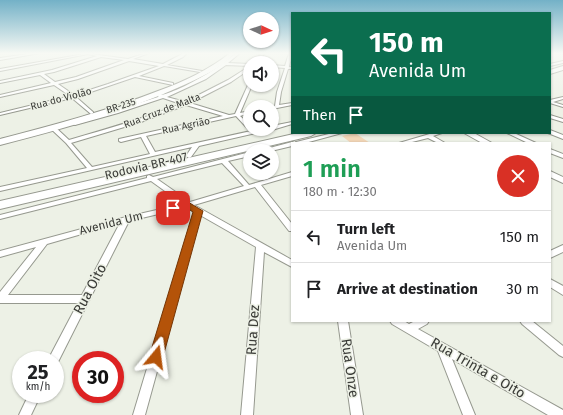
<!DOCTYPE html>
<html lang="en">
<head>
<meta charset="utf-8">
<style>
  body { margin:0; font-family:"Fira Sans",sans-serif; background:#f6f6f6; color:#202124; height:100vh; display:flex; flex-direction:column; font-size:15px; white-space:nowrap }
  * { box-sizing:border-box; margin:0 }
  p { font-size:13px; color:#757577 }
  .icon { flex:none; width:22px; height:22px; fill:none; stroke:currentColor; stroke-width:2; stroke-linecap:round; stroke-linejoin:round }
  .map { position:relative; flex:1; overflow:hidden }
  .sheet { position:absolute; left:291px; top:142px; width:260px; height:180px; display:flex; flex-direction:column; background:#fff; border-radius:0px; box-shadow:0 1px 3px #0004 }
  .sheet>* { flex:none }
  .banner { position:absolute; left:291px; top:12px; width:260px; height:122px; border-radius:0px; box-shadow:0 1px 3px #0004; background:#0b6e4f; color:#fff; overflow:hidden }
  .needle { width:26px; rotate:93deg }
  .buttons { position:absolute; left:243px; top:12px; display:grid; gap:8px }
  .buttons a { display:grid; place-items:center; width:36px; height:36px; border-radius:50%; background:#fff; box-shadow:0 1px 3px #0004; font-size:20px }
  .speed { position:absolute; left:12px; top:351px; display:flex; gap:8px; font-size:20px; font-weight:700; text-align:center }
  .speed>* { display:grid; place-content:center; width:52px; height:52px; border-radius:50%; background:#fff; box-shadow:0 1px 3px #0004; line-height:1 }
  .speed small { font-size:10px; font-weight:400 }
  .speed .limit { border:6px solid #d22; background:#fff; color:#111 }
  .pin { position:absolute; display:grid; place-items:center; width:34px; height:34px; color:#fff; margin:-17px; border-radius:8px; box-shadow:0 2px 6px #0006 }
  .me { position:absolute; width:44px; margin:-22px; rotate:16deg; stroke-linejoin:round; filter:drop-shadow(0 0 3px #0008) }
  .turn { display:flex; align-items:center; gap:14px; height:84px; padding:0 12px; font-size:18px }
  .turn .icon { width:52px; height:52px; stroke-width:2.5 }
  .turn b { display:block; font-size:28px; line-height:34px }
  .then { display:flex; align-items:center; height:38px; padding:0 12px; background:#0003; gap:8px; font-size:15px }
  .round { display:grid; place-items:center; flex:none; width:42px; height:42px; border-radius:21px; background:#f6f6f6 }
  .head { display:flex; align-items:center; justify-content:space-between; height:68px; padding:0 12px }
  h1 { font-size:24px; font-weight:600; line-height:30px; color:#1e9e55 }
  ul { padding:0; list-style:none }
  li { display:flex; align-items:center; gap:12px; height:52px; padding:0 12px; border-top:1px solid #e0e0e0 }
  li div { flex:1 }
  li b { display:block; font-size:15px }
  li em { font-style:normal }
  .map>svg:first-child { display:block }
</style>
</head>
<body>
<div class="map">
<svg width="563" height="415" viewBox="0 0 563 415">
  <rect width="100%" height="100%" fill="#edf1e6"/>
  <path fill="#f2d6b7" d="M355 133 370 143H351L342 136Z"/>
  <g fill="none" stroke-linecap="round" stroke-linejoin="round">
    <g stroke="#96998f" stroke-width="2">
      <g id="street">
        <path d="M34 53H40L0 60V58Z"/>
        <path d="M84 53 128 59 146 53H149L133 59 163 64 184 53H187L183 57 167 65 202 71 200 72 164 66 139 76 173 83V85L135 77 76 97 93 112V113L91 114 72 98 0 115V113L70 96 54 85 0 97V95L51 83 40 75 0 83V81L52 70 97 56 88 54 0 71V69L84 54ZM101 57 124 60 76 77 55 82 44 74 54 72ZM129 61 159 66 108 84 74 95 58 84 78 79Z"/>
        <path d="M236 53H240L228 63 250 64V69L231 82 190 103 229 115 235 114 248 85 250 84V85H252L240 113 250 111V113L240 116 250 125V129H252H248L236 116 146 136 155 152 260 129H270L269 130 199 146 191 157 189 158 186 156 192 147 0 191V187L87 168 66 143 50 128V126H54L69 140C107 129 145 118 181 104L163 98 118 113 75 125 73 124 158 97 159 95C165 95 170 92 176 90 199 80 218 68 236 53ZM226 65 250 66 228 80 185 102 167 97 206 79ZM186 105 223 116 119 139V141L121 142 141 137 150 154 92 167 71 143 141 122Z"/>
        <path d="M262 53H265L256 63H252Z"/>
        <path d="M289 53H292L289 67H292V69H288L281 92 279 105 292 103V105L272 109V107L275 106 277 92 285 68 272 67V65L285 66Z"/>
        <path d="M563 61V63L550 66V64Z"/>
        <path d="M563 97V99L553 102 563 105V107L550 103V100Z"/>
        <path d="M550 115 563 119V122L550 118Z"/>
        <path d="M292 122V124L272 130 270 129H272V126Z"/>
        <path d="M550 130 563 135V139L548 133H550Z"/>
        <path d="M333 133H342L305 143H295L296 142Z"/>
        <path d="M433 133H442L433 136 445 143H438L428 138 408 143H399Z"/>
        <path d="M507 133H514L536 143H528Z"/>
        <path d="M292 142 294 143H292V146L271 151H261L262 150Z"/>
        <path d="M550 149 563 154V158L550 153Z"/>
        <path d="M250 152V156L228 161 249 185 292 172V176L261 185 292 224V231H289L255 187 194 205 292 260V267L264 252 253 415H241L256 247 200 215 145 415H133L194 212 188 207 129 221 57 364H55V360H48L78 303H0V292L36 247 0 257V251L126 217 183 204 151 181 0 219V215L147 178V176L149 175 153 177ZM222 163 244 186 190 202 157 179ZM120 223 82 295H8L47 244Z"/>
        <path d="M563 245V252L550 258V251Z"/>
        <path d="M550 279 563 286V295L550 287Z"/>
        <path d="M338 321H348L363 415H351Z"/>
        <path d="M390 321H404L409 324 415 321H429L427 324 418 329 563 410V415H548L452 359 475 415H463L438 351 392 324Z"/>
        <path d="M520 321H532L563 346V357L559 355 522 324Z"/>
        <path d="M29 394H41L31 415H19Z"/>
      </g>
    </g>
    <g stroke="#96998f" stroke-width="2">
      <g id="secondary">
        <path d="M464 133H474L492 143H482Z"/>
        <path d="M550 171 563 177V183L550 177Z"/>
      </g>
    </g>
    <g stroke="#96998f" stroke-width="2">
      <path id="primary" d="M230 53H235C222 68 201 77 184 85 125 112 62 129 0 145V139C53 125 107 111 158 91 183 82 209 70 230 53Z"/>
    </g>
    <g stroke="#96998f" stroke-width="2">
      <g id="highway">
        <path d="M563 66V70L550 74V70Z"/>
        <path d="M298 133H316L311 136 0 209V201Z"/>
      </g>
    </g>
    <use href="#street" fill="#fff" fill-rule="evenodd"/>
    <use href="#secondary" fill="#fff" fill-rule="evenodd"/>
    <use href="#primary" fill="#fff" fill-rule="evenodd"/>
    <use href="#highway" fill="#fff" fill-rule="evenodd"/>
  </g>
  <linearGradient id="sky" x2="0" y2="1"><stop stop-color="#73b1c7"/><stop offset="0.48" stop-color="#f7f9f4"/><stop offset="1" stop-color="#f7f9f4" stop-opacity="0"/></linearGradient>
  <rect width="563" height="111" fill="url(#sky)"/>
  <path fill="#b45309" stroke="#753606" d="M188 202 203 211 163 357 161 361 156 363 151 361 149 357 193 212 187 208 173 211 168 208 169 206Z"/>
  <g text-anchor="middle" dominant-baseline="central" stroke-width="3" stroke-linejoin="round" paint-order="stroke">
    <g font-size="10" fill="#3b3c38" stroke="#edf1e6">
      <text transform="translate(61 99) rotate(-15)">Rua do Violão</text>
      <text transform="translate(121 106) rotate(-18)">BR-235</text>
      <text transform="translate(162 111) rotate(-21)">Rua Cruz de Malta</text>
      <text transform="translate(186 126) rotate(-12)">Rua Agrião</text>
    </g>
    <g font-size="12" fill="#3b3c38" stroke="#edf1e6">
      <text transform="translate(146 166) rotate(-13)">Rodovia BR-407</text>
      <text transform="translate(111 223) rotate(-14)">Avenida Um</text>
    </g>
    <g font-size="14" fill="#3b3c38" stroke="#edf1e6">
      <text transform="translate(90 289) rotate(-62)">Rua Oito</text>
      <text transform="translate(253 330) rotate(-86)">Rua Dez</text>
      <text transform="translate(350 368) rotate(82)">Rua Onze</text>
      <text transform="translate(478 368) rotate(30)">Rua Trinta e Oito</text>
    </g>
  </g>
</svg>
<div class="buttons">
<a><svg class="needle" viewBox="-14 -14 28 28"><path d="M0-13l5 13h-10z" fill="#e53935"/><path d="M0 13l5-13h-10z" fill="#757577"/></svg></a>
<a><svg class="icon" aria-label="sound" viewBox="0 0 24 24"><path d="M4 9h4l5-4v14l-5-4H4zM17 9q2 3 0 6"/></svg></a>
<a><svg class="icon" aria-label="search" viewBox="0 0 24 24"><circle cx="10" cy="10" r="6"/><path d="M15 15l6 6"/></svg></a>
<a><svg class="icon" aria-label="layers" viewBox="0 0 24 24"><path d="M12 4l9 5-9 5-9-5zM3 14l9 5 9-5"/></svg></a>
</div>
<div class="speed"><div>25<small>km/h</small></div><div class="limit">30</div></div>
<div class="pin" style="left:173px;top:208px;background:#d93025"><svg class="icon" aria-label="arrive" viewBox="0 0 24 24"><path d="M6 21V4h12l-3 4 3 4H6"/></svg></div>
<svg class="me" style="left:156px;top:357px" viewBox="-20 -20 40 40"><path d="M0-17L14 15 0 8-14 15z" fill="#b45309" stroke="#fff" stroke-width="4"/></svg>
<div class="banner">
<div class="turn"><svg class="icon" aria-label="left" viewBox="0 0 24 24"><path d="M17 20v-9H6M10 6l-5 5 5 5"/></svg><div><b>150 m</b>Avenida Um</div></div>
<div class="then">Then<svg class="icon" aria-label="arrive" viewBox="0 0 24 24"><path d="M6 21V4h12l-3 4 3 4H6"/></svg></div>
</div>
<section class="sheet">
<div class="head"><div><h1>1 min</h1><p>180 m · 12:30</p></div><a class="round" style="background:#d93025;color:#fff"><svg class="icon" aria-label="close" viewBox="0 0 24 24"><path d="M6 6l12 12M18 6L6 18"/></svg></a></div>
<ul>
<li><svg class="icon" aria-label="left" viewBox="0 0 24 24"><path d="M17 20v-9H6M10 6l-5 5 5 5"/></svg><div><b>Turn left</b><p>Avenida Um</p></div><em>150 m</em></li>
<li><svg class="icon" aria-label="arrive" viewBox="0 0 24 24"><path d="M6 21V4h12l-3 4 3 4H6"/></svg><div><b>Arrive at destination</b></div><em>30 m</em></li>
</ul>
</section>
</div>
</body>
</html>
